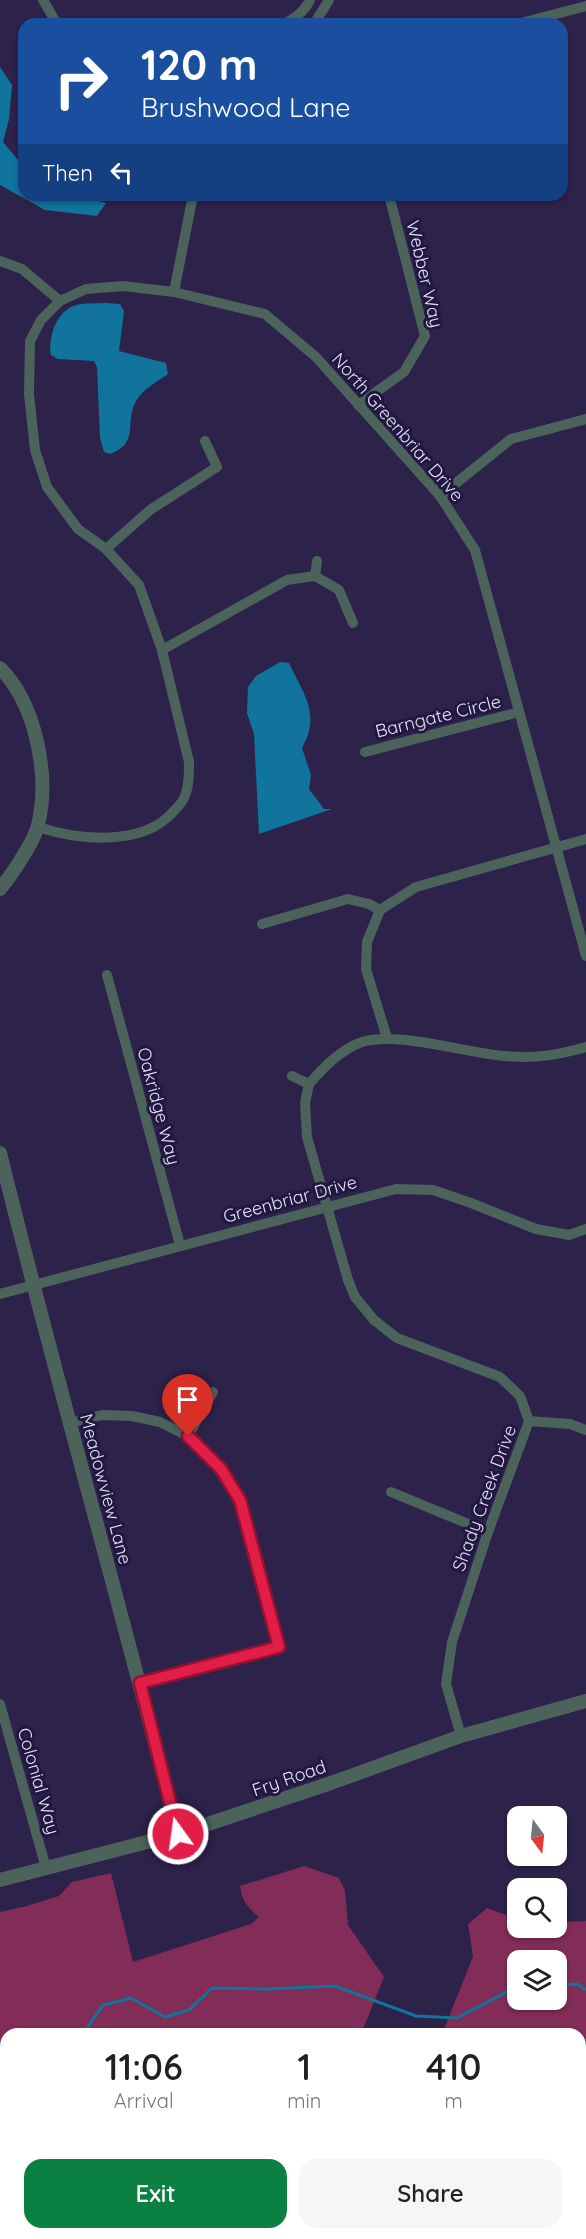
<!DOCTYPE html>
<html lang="en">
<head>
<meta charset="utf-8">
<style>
  body { margin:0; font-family:Quicksand,sans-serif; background:#f6f6f6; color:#202124; height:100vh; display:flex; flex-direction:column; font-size:22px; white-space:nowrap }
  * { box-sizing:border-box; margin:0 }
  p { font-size:20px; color:#757577 }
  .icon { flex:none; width:33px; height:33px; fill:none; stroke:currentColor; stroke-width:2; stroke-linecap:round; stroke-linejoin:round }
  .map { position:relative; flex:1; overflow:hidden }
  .sheet { position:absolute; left:0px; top:2028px; width:586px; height:212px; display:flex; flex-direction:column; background:#fff; border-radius:18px 18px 0 0; box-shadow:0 2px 4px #0004 }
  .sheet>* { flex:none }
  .guide { position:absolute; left:18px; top:18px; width:550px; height:183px; border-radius:18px; box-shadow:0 2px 4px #0004; background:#1a4fa0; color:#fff; overflow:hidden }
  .needle { width:39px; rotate:165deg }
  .controls { position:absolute; left:507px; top:1806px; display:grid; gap:12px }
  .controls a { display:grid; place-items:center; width:60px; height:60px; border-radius:12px; background:#fff; box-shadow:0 2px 4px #0004; font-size:30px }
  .pin { position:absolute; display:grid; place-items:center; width:51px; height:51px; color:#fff; margin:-62px -26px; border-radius:50% 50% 50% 0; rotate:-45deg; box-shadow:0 0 6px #0007 }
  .pin .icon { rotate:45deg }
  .me { position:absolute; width:66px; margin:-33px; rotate:346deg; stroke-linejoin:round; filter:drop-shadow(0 0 4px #0008) }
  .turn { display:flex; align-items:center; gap:21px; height:126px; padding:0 24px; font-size:27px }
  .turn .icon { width:78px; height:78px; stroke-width:2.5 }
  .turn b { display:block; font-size:42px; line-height:51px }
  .then { display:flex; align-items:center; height:57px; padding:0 24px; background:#0003; gap:12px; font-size:22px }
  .eta { display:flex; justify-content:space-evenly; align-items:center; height:102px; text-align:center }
  .eta b { font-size:36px; font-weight:600; line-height:42px }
  .primary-button { display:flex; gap:12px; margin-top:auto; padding:12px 24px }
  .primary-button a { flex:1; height:69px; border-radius:18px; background:#0b8043; color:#fff; font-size:24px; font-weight:600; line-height:69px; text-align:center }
  .primary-button a+a { background:#f6f6f6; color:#202124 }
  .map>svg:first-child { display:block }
</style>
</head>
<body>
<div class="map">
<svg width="586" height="2239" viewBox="0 0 586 2239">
  <rect width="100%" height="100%" fill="#2c224a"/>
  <g fill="#812d57" fill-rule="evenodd">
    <path d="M304 1866 339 1878 345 1891 348 1925 384 1977 361 2034H6V2099L0 2097V1912L27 1906 59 1896 72 1882 111 1873 133 1962 251 1924 259 1917C248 1908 242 1901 240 1886Z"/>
    <path d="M487 1908 517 1919 518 1928H540L557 1934 560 1922 586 1921V2120L581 2122 580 2034H442L473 1957 468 1924ZM518 1960H556V2000H518Z"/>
  </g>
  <g fill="#10749d">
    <path d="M0 67 12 85 9 119 3 142 24 167V195H71L106 203 97 216 45 210 0 185Z"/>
    <path d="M105 303 120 304 124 311 119 351 166 363 168 374C158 381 145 388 138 398 122 421 142 442 110 454L104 452 100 438 97 367 94 361 58 359 51 355C48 339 55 315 71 307 80 302 95 304 105 303Z"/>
    <path d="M280 662 289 663C304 695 321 714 302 748L311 775 309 789 324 809H332L259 834 254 734 247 713 248 687 256 676Z"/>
  </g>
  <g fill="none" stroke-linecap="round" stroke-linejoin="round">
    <g stroke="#10749d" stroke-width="3">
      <path d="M556 1985 577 1984 586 1990"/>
      <path d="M83 2034 103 2005 131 1998 165 2017 189 2010 212 1988 268 1989 335 1986 416 2016 457 2018 518 1986"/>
      <path d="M0 2070 6 2072"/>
    </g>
    <g stroke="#4b635b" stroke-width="10">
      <path d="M43 0 57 24"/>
      <path d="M284 24C295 18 304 12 310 0"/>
      <path d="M314 24 329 0"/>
      <path d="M517 24 586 6"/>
      <path d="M0 261 22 269 60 301"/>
      <path d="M174 292 193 195"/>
      <path d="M358 405 404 372 425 336 389 195"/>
      <path d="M440 496 511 439 586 419"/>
      <path d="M106 549 150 510 217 467 205 441"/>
      <path d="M317 561 315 576 339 590 353 623"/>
      <path d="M162 650 287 580 315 576"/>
      <path d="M365 752 519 712"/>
      <path d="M38 827C78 840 142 847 173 812 177 808 182 803 184 798 189 787 189 774 189 762L162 650 139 585 106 549 78 529 47 487 35 450 29 394 30 341 41 320 60 301 86 289 123 286 174 292 265 314 316 357 440 496 475 550 586 956"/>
      <path d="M380 910 416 887 586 839"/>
      <path d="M380 910 367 942 366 969 387 1038"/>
      <path d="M262 924 348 899 369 904 380 910"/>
      <path d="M107 975 180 1245"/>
      <path d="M292 1076 309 1084C324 1067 340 1050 362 1042 396 1031 466 1053 504 1056 535 1059 557 1055 586 1047"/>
      <path d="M309 1084 305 1103 307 1137 348 1280 355 1297 374 1320 397 1338 500 1377 520 1396 529 1421 488 1532 452 1642 446 1684 461 1736"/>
      <path d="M0 1294 396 1189 433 1190 471 1203 536 1229 569 1235 586 1229"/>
      <path d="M529 1421 570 1424 586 1430"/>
      <path d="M70 1423 102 1415 132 1416 160 1422 188 1436 221 1469 240 1500 279 1647 140 1684"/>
      <path d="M188 1436 213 1392"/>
      <path d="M391 1492 488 1532"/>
      <path d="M0 1704 46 1868"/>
      <path d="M580 2193 586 2188"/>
      <path d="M562 2239V2234"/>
    </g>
    <g stroke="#4b635b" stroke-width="14">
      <path d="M0 668C36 704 50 776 38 825 34 842 11 876 0 889"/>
      <path d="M0 1153C56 1381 121 1606 178 1834"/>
      <path d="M0 1880 178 1834 331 1783 461 1736 586 1701"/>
    </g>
  </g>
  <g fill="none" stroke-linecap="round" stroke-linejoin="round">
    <g stroke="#92132f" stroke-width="15">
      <path id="route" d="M178 1834 140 1683 279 1647 240 1500 221 1469 188 1436"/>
    </g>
    <use href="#route" stroke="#e11d48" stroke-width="10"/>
  </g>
  <g text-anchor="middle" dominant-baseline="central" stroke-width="6" stroke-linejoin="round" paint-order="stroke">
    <g font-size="18" fill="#e6e2fc" stroke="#22183f">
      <text transform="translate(425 274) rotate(77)">Webber Way</text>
      <text transform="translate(398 427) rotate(49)">North Greenbriar Drive</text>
      <text transform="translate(438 716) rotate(-14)">Barngate Circle</text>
      <text transform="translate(159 1106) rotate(75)">Oakridge Way</text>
      <text transform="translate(290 1199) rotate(-15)">Greenbriar Drive</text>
      <text transform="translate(106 1489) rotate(75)">Meadowview Lane</text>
      <text transform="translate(484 1498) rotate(-70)">Shady Creek Drive</text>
      <text transform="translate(289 1778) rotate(-19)">Fry Road</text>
      <text transform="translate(39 1781) rotate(74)">Colonial Way</text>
    </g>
  </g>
</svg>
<div class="controls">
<a><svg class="needle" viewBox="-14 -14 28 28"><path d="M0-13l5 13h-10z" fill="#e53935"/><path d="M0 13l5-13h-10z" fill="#757577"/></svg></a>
<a><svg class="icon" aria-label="search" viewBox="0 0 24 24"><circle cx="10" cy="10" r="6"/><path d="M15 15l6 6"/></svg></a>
<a><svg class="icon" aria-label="layers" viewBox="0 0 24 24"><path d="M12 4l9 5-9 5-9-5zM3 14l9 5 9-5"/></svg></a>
</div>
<div class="pin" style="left:188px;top:1436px;background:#d93025"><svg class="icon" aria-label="arrive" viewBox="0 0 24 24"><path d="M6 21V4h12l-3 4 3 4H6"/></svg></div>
<svg class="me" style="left:178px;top:1834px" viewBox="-20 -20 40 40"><circle r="17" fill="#e11d48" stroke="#fff" stroke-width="3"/><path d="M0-11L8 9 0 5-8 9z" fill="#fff"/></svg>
<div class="guide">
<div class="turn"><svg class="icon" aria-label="right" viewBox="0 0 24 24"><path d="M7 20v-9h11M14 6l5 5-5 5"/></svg><div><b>120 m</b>Brushwood Lane</div></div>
<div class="then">Then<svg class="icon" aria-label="left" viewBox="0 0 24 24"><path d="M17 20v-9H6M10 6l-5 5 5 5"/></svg></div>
</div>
<section class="sheet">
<div class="eta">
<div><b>11:06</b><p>Arrival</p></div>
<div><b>1</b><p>min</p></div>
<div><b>410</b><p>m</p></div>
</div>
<div class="primary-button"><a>Exit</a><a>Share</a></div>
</section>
</div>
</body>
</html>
